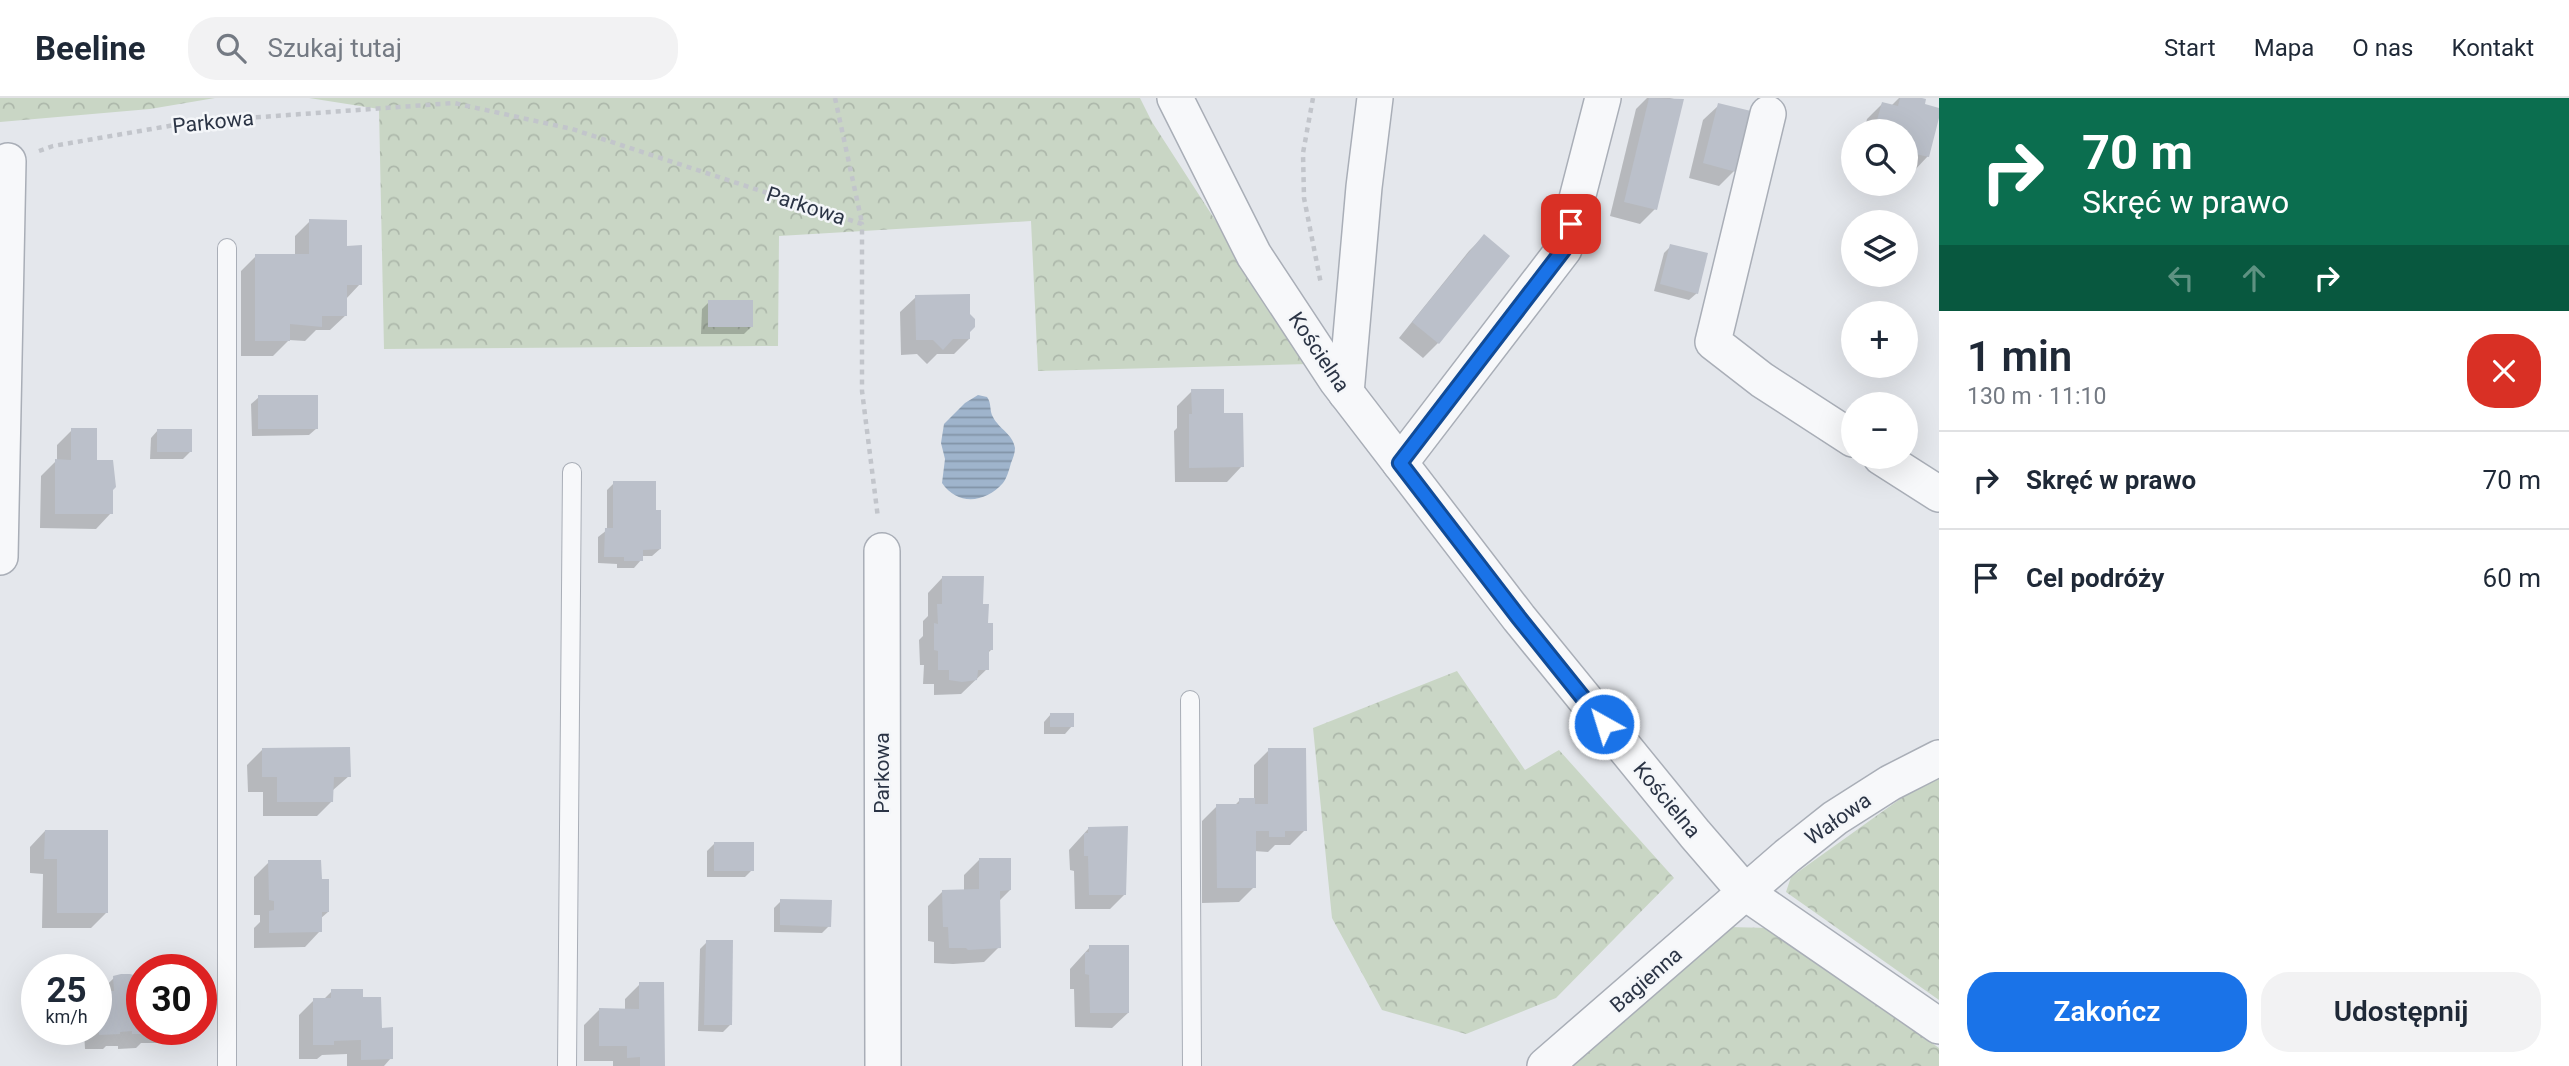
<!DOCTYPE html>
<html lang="pl">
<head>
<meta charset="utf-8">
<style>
  body { margin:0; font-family:Roboto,sans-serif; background:#f2f2f3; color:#1f2937; height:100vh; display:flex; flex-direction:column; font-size:26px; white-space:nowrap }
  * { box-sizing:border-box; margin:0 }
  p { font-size:23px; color:#747a83 }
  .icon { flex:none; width:38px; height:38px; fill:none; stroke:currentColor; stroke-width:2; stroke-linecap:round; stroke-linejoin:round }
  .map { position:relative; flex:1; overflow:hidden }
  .drawer { display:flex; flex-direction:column; background:#fff; width:630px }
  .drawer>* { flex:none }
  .top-card { background:#0b6e4f; color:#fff; overflow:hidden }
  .tools { position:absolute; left:1841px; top:21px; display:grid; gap:14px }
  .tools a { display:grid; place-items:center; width:77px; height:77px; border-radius:50%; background:#fff; box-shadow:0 7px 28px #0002; font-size:35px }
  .speed { position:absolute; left:21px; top:856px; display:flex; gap:14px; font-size:35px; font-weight:700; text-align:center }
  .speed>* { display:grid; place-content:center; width:91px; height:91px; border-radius:50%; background:#fff; box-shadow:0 7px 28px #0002; line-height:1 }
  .speed small { font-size:18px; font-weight:400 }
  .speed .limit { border:10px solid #d22; background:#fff; color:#111 }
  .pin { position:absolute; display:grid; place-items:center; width:60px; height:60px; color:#fff; margin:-30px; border-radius:14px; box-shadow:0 4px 10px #0006 }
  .me { position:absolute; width:77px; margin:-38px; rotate:321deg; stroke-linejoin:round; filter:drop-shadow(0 0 5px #0008) }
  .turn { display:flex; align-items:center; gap:24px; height:147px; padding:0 28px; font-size:32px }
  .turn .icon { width:91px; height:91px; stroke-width:2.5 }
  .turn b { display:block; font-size:49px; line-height:60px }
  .lanes { display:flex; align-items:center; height:66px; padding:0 28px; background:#0003; justify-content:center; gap:35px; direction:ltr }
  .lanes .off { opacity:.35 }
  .round { display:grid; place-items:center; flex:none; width:74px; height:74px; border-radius:28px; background:#f2f2f3 }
  .overview { display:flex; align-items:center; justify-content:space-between; height:119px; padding:0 28px }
  h1 { font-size:42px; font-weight:600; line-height:52px }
  .action { display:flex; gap:14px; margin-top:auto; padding:14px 28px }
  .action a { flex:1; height:80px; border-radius:28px; background:#1a73e8; color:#fff; font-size:28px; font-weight:600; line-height:80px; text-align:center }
  .action a+a { background:#f2f2f3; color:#1f2937 }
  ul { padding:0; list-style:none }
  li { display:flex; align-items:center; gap:21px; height:98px; padding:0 28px; border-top:2px solid #e0e1e3 }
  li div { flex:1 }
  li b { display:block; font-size:26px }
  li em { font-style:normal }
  header { display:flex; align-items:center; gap:42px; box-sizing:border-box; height:98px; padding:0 35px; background:#fff; border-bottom:2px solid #e0e1e3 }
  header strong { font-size:33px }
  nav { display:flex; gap:38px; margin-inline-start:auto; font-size:24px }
  .search { width:490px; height:63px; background:#f2f2f3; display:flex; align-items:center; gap:18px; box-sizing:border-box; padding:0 24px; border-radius:28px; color:#747a83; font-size:26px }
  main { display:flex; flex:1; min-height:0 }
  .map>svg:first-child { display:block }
</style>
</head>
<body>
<header>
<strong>Beeline</strong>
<div class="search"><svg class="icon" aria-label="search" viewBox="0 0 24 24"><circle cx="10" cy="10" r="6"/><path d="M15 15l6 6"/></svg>Szukaj tutaj</div>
<nav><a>Start</a><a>Mapa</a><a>O nas</a><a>Kontakt</a></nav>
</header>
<main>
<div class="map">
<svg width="1939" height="968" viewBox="0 0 1939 968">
  <defs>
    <pattern id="forest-crowns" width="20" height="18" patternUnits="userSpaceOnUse" patternTransform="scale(1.75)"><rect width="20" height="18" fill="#c9d6c5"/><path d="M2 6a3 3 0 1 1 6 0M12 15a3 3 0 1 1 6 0" fill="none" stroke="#adb8ab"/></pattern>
    <pattern id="water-rules" width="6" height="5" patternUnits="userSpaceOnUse" patternTransform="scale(1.75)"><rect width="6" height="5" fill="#9fb4cc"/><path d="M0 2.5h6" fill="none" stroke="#8293a7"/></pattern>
  </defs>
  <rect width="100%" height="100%" fill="#e4e7ec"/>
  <g fill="url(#forest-crowns)">
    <path d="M0 0H215L150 11 0 24Z"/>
    <path d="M309 0H1140L1152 24 1308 266 1038 273 1031 123 779 138 778 248 384 251 379 11Z"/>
    <path d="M1457 573 1525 672 1559 652 1674 780 1556 900 1466 936 1382 912 1332 820 1313 630Z"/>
    <path d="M1939 680V902L1786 794 1791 779 1907 696Z"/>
    <path d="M1729 829 1770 830 1939 950V968H1572Z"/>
  </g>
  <path fill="url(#water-rules)" d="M978 297 987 299C992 306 989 312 993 319 999 331 1013 336 1015 350 1015 355 1013 360 1011 365 1009 372 1007 380 1003 385 985 405 958 408 942 385L945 361 941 345 944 326 965 305Z"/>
  <g fill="#0003">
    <path d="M1647 0H1670L1682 3 1655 111 1640 126 1610 118 1636 11Z"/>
    <path d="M1899 0H1922L1923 8 1939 12 1928 58 1913 74 1906 72V33H1864L1867 21 1882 6 1891 8Z"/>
    <path d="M1719 7 1734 73 1719 88 1689 80 1703 22Z"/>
    <path d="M310 123 346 149 360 186 346 201V217L330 232H316L305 243 289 242 273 258H241V173L256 158H295V138Z"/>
    <path d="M1484 138 1438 245 1423 260 1399 240 1469 153Z"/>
    <path d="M1671 148 1697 195 1689 202 1654 193 1664 155Z"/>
    <path d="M916 199 969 233V241L954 256H937L927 266 917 256 901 257 900 214Z"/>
    <path d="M709 204 751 229 744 236H701L702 211Z"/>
    <path d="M1192 293 1222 317 1242 368 1227 384H1175L1174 333 1177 330V308Z"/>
    <path d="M259 299 317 330 309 337 252 338 251 306Z"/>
    <path d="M72 332 95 363 111 392V415L96 431 40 430 41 378 57 362V347Z"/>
    <path d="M158 332 190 354 183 361H150L151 340Z"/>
    <path d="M614 385 654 414 660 451 652 458H642L641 462 634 470H617V466L598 465V439L607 432V392Z"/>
    <path d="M943 479 982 508 991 552 987 556V571L961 596 934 597V586H923L924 567H920L919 542 923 538V523L928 518V495Z"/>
    <path d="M1051 616 1072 628 1065 636H1044V624Z"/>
    <path d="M262 652 349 678 332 693V703L317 718H263V694H248L247 667Z"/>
    <path d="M1269 652 1305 732 1290 747H1275L1268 754 1254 753V789L1239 804 1202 805V723L1217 708H1234L1240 702H1254V667Z"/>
    <path d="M1089 730 1125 796 1110 811H1075L1074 773 1070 772 1069 752Z"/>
    <path d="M45 733 106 815 91 830H42L43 776 30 775V749Z"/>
    <path d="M715 745 752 772 745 779H707V753Z"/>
    <path d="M979 762 1010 792 999 803V849L984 864 953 866 934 865V844L928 843V808L943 793H964V777Z"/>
    <path d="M269 764 320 783 328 814 320 821V833L305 849 254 850V830L260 824V817H254V779Z"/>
    <path d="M781 803 829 828 822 835 774 834V810Z"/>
    <path d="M707 844 730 927 723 934 698 933 700 851Z"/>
    <path d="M1090 849 1128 915 1112 930 1075 929 1074 891H1070V871Z"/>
    <path d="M114 880 142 931H181L167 945H141L136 950 118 951V948H106L103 951H85L84 933H79V931H96V897Z"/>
    <path d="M640 886 663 968H613V963H584V927L599 912H625V901Z"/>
    <path d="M332 893 362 901 380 931 391 960 384 968H347V956L322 957 317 961H299V917L314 902H323Z"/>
  </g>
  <g fill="#bbc0ca">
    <path d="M1649 0 1684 1 1657 112 1624 104Z"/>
    <path d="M1900 0H1922L1926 1 1925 6 1939 10V20L1929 59 1906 54V33H1874L1882 4 1898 8Z"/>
    <path d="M1718 5 1751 13 1736 74 1703 65Z"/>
    <path d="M309 121 347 122V148L362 147V187H347V218H322V229L290 226V243H255V156H309Z"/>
    <path d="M1484 136 1510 158 1439 246 1412 224Z"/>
    <path d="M1670 146 1708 155 1698 196 1660 186Z"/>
    <path d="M970 196V216L975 221V229L970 234V241H953L943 252 933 242H916L915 197Z"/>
    <rect x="708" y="202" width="45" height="27"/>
    <path d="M1191 291H1224V315H1243L1244 369 1189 370V316H1192Z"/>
    <rect x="258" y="297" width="60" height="34"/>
    <path d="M71 330H97V362H113L116 389 113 392V416H55V361L71 362Z"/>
    <rect x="157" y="331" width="35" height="23"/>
    <path d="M613 383H656V412H661V451L643 452V463H624V459H604L605 430H613Z"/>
    <path d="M942 478H984L983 506H989L988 525H993V552H989V572H978L977 582 962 584 949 582V572H938V553L934 552V525L938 526 937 506H942Z"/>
    <rect x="1050" y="615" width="24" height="14"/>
    <path d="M350 649 351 679H334L333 704H277V679H262V650Z"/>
    <path d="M1268 650H1306L1307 733H1285V739H1269V733H1256V790H1217L1216 706H1239V700H1255V706H1268Z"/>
    <path d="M1128 728 1126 797H1089L1088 758H1084V735H1088V729Z"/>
    <path d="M45 732H108V815H57V761H44Z"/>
    <rect x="714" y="744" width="40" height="29"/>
    <path d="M979 760H1011V792L1000 793 1001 850 968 852 966 850H949L948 829H943L942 792 979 791Z"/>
    <path d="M268 762H321L322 781H329V814H322V834L269 835V813L274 812V803L269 802Z"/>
    <path d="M780 801 832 802 831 829 780 827Z"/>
    <path d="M706 842H733L732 927H704Z"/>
    <path d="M1089 847H1129V915H1090L1089 877 1085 876V854H1089Z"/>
    <path d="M121 876H130L137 878V882H142V931H153V936H132V933L120 934V936L99 937V918L96 919 98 893H114L113 878Z"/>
    <path d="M639 884H664L665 968H640V959L627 960V948H599V910L639 911Z"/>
    <path d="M331 891H363V899H381L382 930 393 929V961L361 962V942L334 943V947H313V900H331Z"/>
  </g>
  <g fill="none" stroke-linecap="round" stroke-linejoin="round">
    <g stroke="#a9aeb7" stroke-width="20">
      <g id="service">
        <path d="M227 150V968"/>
        <path d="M1190 602 1192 968"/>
        <path d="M567 968 572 374"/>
      </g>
    </g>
    <g stroke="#a9aeb7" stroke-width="38">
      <g id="minor">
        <path d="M1175 0 1254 157 1337 283 1519 520 1695 736 1746 795 1939 928"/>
        <path d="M1768 16 1713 244 1762 282 1853 341"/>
        <path d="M1346 295 1364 89 1375 0"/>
        <path d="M1881 359 1939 396"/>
        <path d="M1400 365 1564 151 1603 0"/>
        <path d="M882 453 883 968"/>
        <path d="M0 459 8 63"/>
        <path d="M1545 968 1787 758 1835 720 1890 685 1939 660"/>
      </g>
    </g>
    <g stroke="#c2c5cb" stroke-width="4.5" stroke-dasharray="5 5" stroke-linecap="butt">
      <path d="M835 0 862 125"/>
      <path d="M1313 0 1303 55 1304 100 1321 186"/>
      <path d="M39 53 53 48 192 24 454 5 572 31 862 126V293L878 420"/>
    </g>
    <use href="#service" stroke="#f7f8fa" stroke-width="18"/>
    <use href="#minor" stroke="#f7f8fa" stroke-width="35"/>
  </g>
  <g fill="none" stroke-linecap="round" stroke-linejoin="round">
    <g stroke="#114b97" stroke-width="18">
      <path id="route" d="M1571 126 1564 151 1400 365 1519 520 1604 626"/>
    </g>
    <use href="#route" stroke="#1a73e8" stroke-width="12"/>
  </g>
  <g text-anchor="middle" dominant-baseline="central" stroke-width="5" stroke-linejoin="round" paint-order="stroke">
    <g font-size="21" fill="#2b3445" stroke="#f4f6f9">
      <text transform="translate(213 24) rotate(-6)">Parkowa</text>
      <text transform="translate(806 108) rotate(18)">Parkowa</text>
      <text transform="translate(1319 254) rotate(56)">Kościelna</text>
      <text transform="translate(882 675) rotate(-90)">Parkowa</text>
      <text transform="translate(1667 702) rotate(50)">Kościelna</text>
      <text transform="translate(1838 721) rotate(-35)">Wałowa</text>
      <text transform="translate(1646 882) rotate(-41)">Bagienna</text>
    </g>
  </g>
</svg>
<div class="tools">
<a><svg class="icon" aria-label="search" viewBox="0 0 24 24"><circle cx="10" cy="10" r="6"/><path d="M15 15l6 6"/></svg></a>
<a><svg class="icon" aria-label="layers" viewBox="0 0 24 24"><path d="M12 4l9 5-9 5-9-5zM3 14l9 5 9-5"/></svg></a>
<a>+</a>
<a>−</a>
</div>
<div class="speed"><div>25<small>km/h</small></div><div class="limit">30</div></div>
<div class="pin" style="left:1571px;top:126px;background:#d93025"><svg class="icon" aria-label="arrive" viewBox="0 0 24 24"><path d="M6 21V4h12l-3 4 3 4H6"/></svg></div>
<svg class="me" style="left:1604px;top:626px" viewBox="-20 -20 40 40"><circle r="17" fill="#1a73e8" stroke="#fff" stroke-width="3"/><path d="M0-11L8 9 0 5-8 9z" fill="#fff"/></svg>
</div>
<section class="drawer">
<div class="top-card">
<div class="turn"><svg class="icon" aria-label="right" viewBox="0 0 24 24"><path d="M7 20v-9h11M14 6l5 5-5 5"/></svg><div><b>70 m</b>Skręć w prawo</div></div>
<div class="lanes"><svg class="icon off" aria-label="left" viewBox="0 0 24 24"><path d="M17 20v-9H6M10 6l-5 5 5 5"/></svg><svg class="icon off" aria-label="ahead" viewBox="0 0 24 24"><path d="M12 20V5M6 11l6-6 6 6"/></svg><svg class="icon" aria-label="right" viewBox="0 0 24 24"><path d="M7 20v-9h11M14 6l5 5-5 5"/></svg></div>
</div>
<div class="overview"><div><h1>1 min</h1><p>130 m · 11:10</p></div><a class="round" style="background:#d93025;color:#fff"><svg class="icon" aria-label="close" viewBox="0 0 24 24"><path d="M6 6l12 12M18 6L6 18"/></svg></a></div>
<ul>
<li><svg class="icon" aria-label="right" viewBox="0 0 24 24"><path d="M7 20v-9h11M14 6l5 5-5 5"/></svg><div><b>Skręć w prawo</b></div><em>70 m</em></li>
<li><svg class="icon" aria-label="arrive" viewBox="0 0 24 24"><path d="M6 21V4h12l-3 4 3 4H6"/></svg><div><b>Cel podróży</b></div><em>60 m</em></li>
</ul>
<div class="action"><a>Zakończ</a><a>Udostępnij</a></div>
</section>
</main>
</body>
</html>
